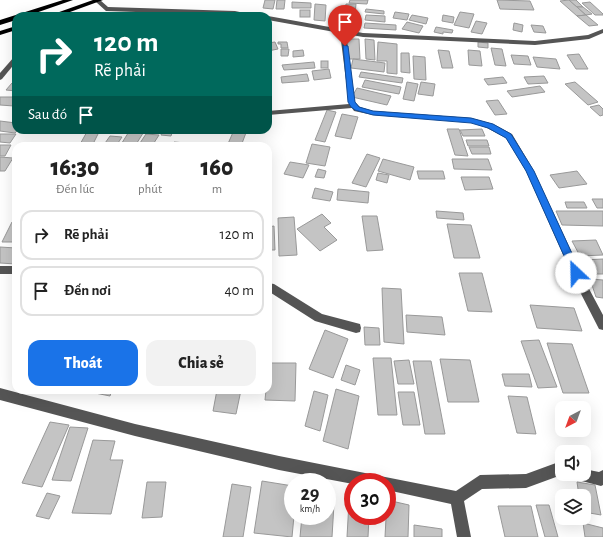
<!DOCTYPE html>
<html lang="vi">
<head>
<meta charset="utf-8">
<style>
  body { margin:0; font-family:"Alegreya Sans",sans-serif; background:#f2f2f2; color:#222; height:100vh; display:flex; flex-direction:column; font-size:15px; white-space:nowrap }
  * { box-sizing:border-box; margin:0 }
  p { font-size:13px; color:#767676 }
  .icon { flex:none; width:22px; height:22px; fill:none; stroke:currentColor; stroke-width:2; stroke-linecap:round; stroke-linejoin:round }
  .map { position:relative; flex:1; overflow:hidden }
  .side { position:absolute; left:12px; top:142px; width:260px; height:252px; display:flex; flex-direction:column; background:#fff; border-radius:12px; box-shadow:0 4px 16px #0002 }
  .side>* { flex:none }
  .hud { position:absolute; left:12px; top:12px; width:260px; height:122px; border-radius:12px; box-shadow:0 4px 16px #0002; background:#00695c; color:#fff; overflow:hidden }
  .needle { width:26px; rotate:221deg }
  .buttons { position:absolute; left:555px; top:401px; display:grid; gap:8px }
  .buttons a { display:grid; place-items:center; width:36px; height:36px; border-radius:8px; background:#fff; box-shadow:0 4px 16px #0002; font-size:20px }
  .speed { position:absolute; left:284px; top:473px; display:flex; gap:8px; font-size:20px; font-weight:700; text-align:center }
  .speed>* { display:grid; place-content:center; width:52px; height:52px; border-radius:50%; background:#fff; box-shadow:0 4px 16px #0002; line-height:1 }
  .speed small { font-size:10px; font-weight:400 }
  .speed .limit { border:6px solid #d22; background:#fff; color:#111 }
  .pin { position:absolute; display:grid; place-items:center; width:34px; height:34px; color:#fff; margin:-41px -17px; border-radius:50% 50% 50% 0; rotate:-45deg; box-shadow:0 0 4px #0007 }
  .pin .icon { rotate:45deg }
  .me { position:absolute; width:44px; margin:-22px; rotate:336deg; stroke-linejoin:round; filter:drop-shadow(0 0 3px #0008) }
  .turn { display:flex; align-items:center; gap:14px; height:84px; padding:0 16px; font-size:18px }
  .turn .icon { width:52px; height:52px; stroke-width:2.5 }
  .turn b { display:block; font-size:28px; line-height:34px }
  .then { display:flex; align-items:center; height:38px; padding:0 16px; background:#0003; gap:8px; font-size:15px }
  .eta { display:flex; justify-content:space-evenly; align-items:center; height:68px; text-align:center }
  .eta b { font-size:24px; font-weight:800; line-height:28px }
  .cta { display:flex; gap:8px; margin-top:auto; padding:8px 16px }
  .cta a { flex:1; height:46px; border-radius:12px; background:#1a73e8; color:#fff; font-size:16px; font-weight:800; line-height:46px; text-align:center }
  .cta a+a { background:#f2f2f2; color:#222 }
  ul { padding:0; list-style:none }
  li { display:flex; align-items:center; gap:12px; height:50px; margin:0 8px 6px; padding:0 8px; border:2px solid #e0e0e0; border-radius:12px }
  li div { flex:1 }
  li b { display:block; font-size:15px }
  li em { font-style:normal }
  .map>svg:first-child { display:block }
</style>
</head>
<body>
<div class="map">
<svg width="603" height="537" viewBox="0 0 603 537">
  <rect width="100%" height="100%" fill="#fff"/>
  <g fill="#c4c4c4" stroke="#999">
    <path d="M265 0H275L273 9 263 8Z"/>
    <path d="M277 0H285L284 9H276Z"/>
    <path d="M350 0H368L367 4 349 3Z"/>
    <path d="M497 0 530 1 534 10 500 9Z"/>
    <path d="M569 0 577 7 586 15 577 16 560 1Z"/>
    <path d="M569 0H576L583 7H577Z"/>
    <path d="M292 2 311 3V8H292Z"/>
    <path d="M590 2 603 14V15H595L582 3Z"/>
    <path d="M315 4 326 5 325 21 314 20Z"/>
    <path d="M346 4H356L354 25H343Z"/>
    <path d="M577 7H583L592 14 586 15Z"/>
    <path d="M366 9 384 11V14L365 12Z"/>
    <rect x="300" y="10" width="10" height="7"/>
    <path d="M395 12 409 14 407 20 393 18Z"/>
    <path d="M460 12 474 14 469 28 454 25Z"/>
    <path d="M366 15 385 16V22L365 20Z"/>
    <path d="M412 15 428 18 426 24 409 20Z"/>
    <path d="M443 15 454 17 453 23 442 21Z"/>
    <path d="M586 15 598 25 589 26 577 16Z"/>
    <path d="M476 21 487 23 482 34 471 32Z"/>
    <path d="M407 22 423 26 419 33 402 29Z"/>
    <path d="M365 23 396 25V30L364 28Z"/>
    <path d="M514 23 523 25 522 32 513 30Z"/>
    <path d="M531 25 543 26 546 33 534 32Z"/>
    <path d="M436 27 453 30 452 33 443 32V34L434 32Z"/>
    <path d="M347 39H359L360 59H348Z"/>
    <path d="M365 39 374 40 375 60 366 59Z"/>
    <path d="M275 42 278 49 268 51V43Z"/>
    <path d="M278 42H287L288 48H281V44H278Z"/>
    <path d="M378 42 397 44V74L387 73V61H377Z"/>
    <path d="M478 42 488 43V48L478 47Z"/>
    <path d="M491 48 502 49 506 66 495 65Z"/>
    <path d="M281 49H289L288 56H281Z"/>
    <path d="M303 50 304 56 293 57V51Z"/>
    <path d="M438 50 449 51 453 68H442Z"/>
    <path d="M468 50 480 51 482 66 469 65Z"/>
    <path d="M401 53H409L410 73 401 72Z"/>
    <path d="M579 54 588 69H576L567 55Z"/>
    <path d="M511 55 528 56 531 65 514 64Z"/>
    <path d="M413 56 425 57 426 80 414 79Z"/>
    <path d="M533 57 556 59 560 69 537 67Z"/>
    <path d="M353 59 385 63 384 72 351 68Z"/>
    <rect x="321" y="61" width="7" height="7"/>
    <path d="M314 62 315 68 284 70 282 65Z"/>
    <path d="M329 69 331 78 314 80 312 71Z"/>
    <path d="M361 72 403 78 402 83 359 77Z"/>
    <path d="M307 74 309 81 282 83 281 77Z"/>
    <path d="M544 76 548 83 528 84 524 77Z"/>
    <path d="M503 77 507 83 488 85 484 79Z"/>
    <path d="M365 80 401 87 399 94 362 87Z"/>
    <path d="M407 82 418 84 414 101 403 99Z"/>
    <path d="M421 82 435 84 433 96 418 94Z"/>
    <path d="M575 82 598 102 588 105 565 84Z"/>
    <path d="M12 83H16V91L6 90Z"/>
    <path d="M540 86 545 92 512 97 507 91Z"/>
    <path d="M357 88 391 96 387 105 352 97Z"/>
    <path d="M0 97H16V103L14 106 0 105Z"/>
    <path d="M498 100 507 114 495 115 486 101Z"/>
    <path d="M599 105 603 109V115L600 116 590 107Z"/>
    <path d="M327 110 336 112 325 142 315 140Z"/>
    <path d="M342 114 358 117 351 139 335 136Z"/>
    <path d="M0 121 16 123V130H18L15 133 0 131Z"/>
    <path d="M447 129H459L468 156 455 155Z"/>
    <path d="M482 129 485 136H463L460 130Z"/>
    <path d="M88 130H100L92 146H79Z"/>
    <path d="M130 130H145L135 146H120Z"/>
    <path d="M163 130H173L171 136 161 135Z"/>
    <path d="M234 130H247L241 146H227Z"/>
    <path d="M0 134H16L10 143 0 142Z"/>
    <path d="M146 134 159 135 152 146H138Z"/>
    <path d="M110 136 122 137 116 146H103Z"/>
    <path d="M466 140H487L489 146H468Z"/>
    <path d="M174 142 186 143 185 146H172Z"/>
    <path d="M312 144 330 147 325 166 306 163Z"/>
    <path d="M0 145H11L5 156H0Z"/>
    <path d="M469 147H489L491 154H472Z"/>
    <path d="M367 154 380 158 366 187 352 183Z"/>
    <path d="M0 157 13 158 5 171H0Z"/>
    <path d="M383 159 414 167 410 180 378 171Z"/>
    <path d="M452 159H488L492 170 454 169Z"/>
    <path d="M290 162 309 165 303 178 284 174Z"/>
    <path d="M318 169 326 171 324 178 315 177Z"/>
    <path d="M417 171H443L445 179H419Z"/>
    <path d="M577 171 587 184 559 188 550 175Z"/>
    <path d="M378 173 389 175 387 183 376 180Z"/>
    <path d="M461 177H489L493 189 465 190Z"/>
    <path d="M315 188 333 192 330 201 312 198Z"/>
    <path d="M338 189 369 192 368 203 337 200Z"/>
    <path d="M592 199H603V208H597Z"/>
    <path d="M565 202H584L587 208H567Z"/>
    <path d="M436 211 463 213 464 220 437 218Z"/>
    <path d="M556 211H603V226L562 225Z"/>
    <path d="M322 214 331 223 324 227 337 240 320 251 297 229Z"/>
    <path d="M362 216H377L383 250 367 251Z"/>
    <path d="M294 217 297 255 279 256 278 218Z"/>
    <path d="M12 222H16V242H2Z"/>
    <path d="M447 224 471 225 480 258H454Z"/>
    <path d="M274 226 275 250H268V227Z"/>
    <path d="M596 240 603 255 580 256 572 241Z"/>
    <path d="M0 247 16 248V264L0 263Z"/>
    <path d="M603 259V274H591L583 260Z"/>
    <path d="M459 273H482L492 312 468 311Z"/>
    <path d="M590 279 603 280V298L596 297Z"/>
    <path d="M382 288 401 289 404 344 384 342Z"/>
    <path d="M530 305 574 308 582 331 537 328Z"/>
    <path d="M406 315 442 317 445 335 407 332Z"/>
    <path d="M364 327 379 328 380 345H365Z"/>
    <path d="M325 330 348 339 333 378 309 369Z"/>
    <path d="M539 340 557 387 538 388 521 341Z"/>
    <path d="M547 343 572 344 589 393H563Z"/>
    <path d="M373 358H391L397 415H378Z"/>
    <path d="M440 359 470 360 479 402H448Z"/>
    <path d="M409 360 414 384H398L394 361Z"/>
    <path d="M413 361H431L445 434H425Z"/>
    <path d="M268 363H296L295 401 265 400 266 390H268Z"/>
    <path d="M346 365 360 370 355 385 341 380Z"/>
    <path d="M502 374H529L532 387 505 386Z"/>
    <path d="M336 389 359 396 348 449 323 441Z"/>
    <path d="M80 390H112L110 396Z"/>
    <path d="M217 390H241L236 414 213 411Z"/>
    <path d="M314 391 328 395 320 431 305 426Z"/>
    <path d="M398 392H414L420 425H403Z"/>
    <path d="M508 396 527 397 536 434 517 433Z"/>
    <path d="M50 422 69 425 42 487 22 483Z"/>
    <path d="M70 427 88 428 71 481 52 480Z"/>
    <path d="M93 440 115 441 110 460H123L111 514 72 513Z"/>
    <path d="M304 469 320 473 318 482H302Z"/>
    <path d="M262 481 293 486 294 516 292 537 254 533Z"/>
    <path d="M147 482H166L162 517 142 518Z"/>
    <path d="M577 482 595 485 601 515 584 512V496H579Z"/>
    <path d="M232 484 251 487 243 537H223Z"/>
    <path d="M47 493 60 496 49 519 36 516Z"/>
    <path d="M387 500 409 505 408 537H385Z"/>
    <path d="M349 502 353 503V516H369L368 537H347Z"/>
    <path d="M327 503 334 504 332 537H300L302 516H327Z"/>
    <path d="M536 505H549L558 537H545Z"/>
    <path d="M498 506H531L538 537H505Z"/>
    <path d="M583 523 603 528V537H585Z"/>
    <path d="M414 525 442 529V537H414Z"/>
  </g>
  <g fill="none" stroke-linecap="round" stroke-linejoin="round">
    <g fill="#555" fill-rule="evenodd">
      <path d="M96 0H100L108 7 235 11 258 16 106 11 96 2Z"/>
      <path d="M268 16 363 33 535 41 588 35 603 29V33L589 39 535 45 363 37 346 34 355 102 360 107 373 111 471 118 493 124 512 134 534 171 587 285 603 315V330L599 329 578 288 526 171 506 138 487 128 470 122 373 115 354 111 352 108 268 115V111L349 104 340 33 268 20Z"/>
      <path d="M16 56V62L2 79 0 80V73L14 57Z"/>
      <rect x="0" y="266" width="16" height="8"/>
      <path d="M268 283 274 284 322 314 360 324 361 328 360 332 356 333 315 321 268 291Z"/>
      <path d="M0 388 135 424 279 456 456 491 480 475 526 474 556 463 562 464V474H567L562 478 556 477 526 488 482 489 464 501 471 537H457L451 504 387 490V482H353V484L279 470 135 436 0 400Z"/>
      <path d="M584 469 599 472 603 470V485L601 486 574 479 572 474H584Z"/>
    </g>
    <g fill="#000" fill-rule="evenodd">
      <path d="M63 0H73L27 16H16V20L0 25V20Z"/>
      <path d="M93 0H103L59 16H48Z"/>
      <path d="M16 26V30L0 35V31Z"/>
    </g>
  </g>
  <path fill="#1a73e8" stroke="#114b97" d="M343 45 348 46 355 102 359 107 373 111 471 118 493 124 511 134 534 171 581 273 579 276H573L526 171 506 138 488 128 471 123 373 115 355 110 351 107 348 102Z"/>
</svg>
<div class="buttons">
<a><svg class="needle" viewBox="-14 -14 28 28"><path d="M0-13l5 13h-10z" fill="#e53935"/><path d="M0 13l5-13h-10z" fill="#767676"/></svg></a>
<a><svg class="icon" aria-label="sound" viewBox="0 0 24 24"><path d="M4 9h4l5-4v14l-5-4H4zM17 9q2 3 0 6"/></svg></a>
<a><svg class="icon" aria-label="layers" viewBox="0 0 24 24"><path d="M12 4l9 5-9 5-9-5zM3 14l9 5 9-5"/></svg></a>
</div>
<div class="speed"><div>29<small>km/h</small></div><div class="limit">30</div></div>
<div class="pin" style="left:345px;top:46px;background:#d93025"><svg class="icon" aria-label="arrive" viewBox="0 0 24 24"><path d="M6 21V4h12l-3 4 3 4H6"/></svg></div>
<svg class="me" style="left:576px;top:273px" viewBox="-20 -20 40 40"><circle r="19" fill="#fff"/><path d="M0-13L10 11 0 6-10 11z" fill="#1a73e8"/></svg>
<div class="hud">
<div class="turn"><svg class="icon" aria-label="right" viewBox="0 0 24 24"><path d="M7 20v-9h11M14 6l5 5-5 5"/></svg><div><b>120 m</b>Rẽ phải</div></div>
<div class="then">Sau đó<svg class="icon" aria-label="arrive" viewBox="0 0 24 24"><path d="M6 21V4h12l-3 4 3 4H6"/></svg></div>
</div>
<section class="side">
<div class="eta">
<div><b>16:30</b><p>Đến lúc</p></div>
<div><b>1</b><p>phút</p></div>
<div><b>160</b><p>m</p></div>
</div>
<ul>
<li><svg class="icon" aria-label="right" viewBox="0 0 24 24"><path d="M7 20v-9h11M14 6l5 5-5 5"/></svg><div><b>Rẽ phải</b></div><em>120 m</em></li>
<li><svg class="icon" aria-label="arrive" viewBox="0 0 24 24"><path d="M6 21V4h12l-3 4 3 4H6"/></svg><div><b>Đến nơi</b></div><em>40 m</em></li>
</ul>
<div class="cta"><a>Thoát</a><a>Chia sẻ</a></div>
</section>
</div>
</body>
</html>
